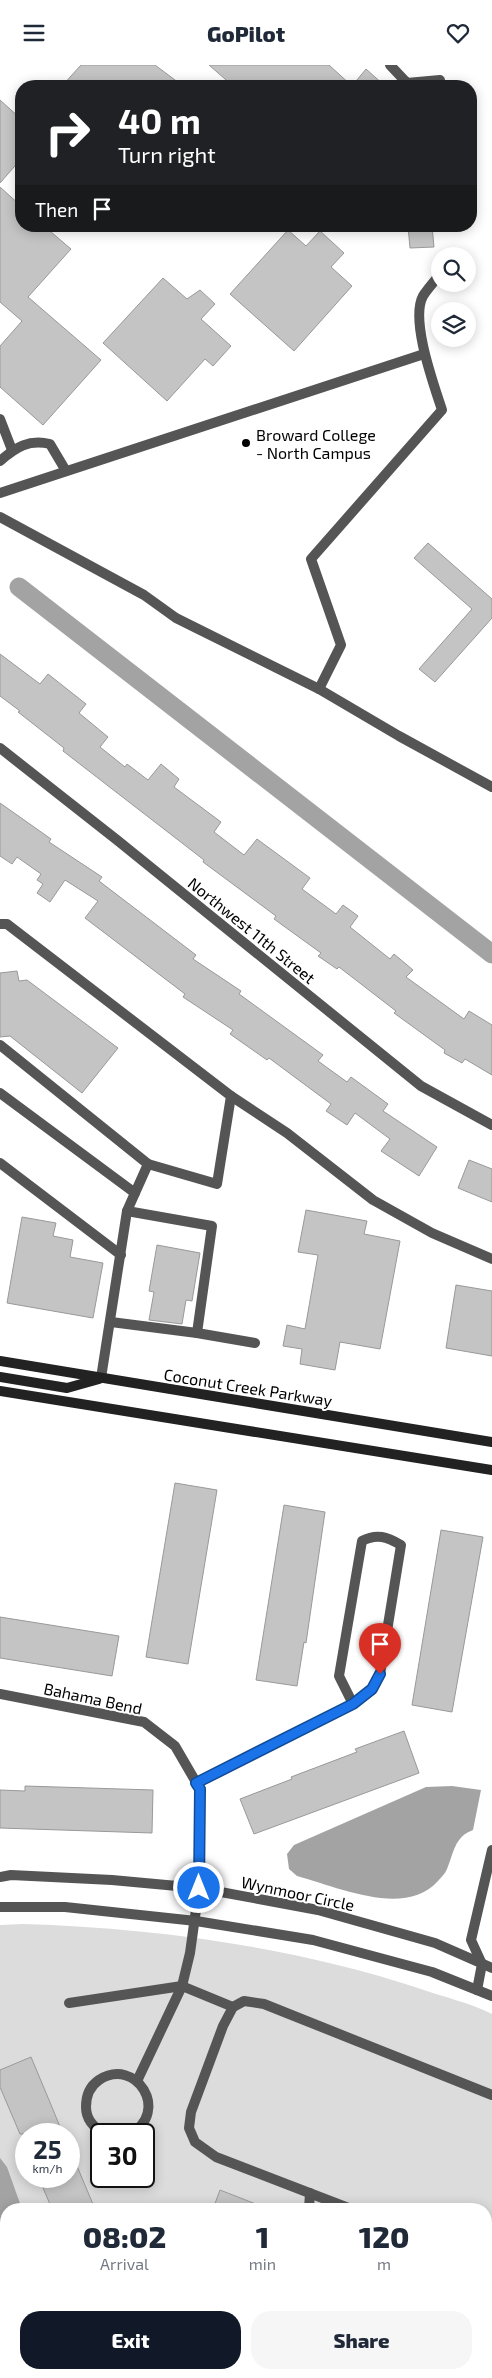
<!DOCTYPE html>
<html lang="en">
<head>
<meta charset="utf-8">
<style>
  body { margin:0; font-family:"Exo 2",sans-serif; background:#f6f6f7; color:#1f2937; height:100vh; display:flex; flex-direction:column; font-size:19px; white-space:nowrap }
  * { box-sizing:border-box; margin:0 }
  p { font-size:16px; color:#747a83 }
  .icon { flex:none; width:28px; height:28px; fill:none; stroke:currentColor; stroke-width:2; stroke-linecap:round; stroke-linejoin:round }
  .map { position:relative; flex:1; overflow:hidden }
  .sheet { position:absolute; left:0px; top:2138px; width:492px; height:176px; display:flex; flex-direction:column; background:#fff; border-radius:20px 20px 0 0; box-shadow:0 2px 12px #0003 }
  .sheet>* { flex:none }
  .guide { position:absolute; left:15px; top:15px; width:462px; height:152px; border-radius:20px; box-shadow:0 2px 12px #0003; background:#202124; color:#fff; overflow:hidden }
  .fabs { position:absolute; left:431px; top:182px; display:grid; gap:10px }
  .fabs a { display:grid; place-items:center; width:45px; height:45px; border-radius:50%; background:#fff; box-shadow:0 2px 12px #0003; font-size:25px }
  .speed { position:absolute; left:15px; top:2058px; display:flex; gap:10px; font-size:25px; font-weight:700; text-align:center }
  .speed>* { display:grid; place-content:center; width:65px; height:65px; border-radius:50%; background:#fff; box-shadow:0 2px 12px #0003; line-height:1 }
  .speed small { font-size:12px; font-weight:400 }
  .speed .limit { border:2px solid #111; border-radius:8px; background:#fff; color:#111 }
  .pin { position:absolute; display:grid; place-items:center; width:42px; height:42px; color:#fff; margin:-51px -21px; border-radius:50% 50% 50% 0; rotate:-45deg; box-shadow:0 0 5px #0007 }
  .pin .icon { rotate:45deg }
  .me { position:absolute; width:55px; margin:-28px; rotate:0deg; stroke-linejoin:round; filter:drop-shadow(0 0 4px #0008) }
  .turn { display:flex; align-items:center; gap:18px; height:105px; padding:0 20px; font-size:22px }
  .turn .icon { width:65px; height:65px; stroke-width:2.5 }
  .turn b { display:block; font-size:35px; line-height:42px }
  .then { display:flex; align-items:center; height:48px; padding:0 20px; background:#0003; gap:10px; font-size:19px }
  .eta { display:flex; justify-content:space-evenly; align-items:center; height:85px; text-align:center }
  .eta b { font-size:30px; font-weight:800; line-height:35px }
  .button { display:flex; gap:10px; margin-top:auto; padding:10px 20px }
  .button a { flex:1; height:58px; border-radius:20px; background:#111827; color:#fff; font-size:20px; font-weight:800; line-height:58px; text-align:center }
  .button a+a { background:#f6f6f7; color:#1f2937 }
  header { display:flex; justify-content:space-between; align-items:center; height:65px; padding:0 20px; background:#fff; font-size:22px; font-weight:800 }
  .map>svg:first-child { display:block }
</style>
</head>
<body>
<header><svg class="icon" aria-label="menu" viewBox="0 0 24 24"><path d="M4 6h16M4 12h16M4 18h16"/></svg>GoPilot<svg class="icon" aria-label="heart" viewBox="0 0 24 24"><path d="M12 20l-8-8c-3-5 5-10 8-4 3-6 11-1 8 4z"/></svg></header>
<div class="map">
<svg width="492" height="2313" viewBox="0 0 492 2313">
  <rect width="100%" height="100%" fill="#fff"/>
  <path fill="#dcdcdc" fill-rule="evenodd" d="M23 1859C156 1863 294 1882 421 1924 444 1932 470 1938 492 1949V2313H0V1860ZM26 2069H69V2111H26ZM101 2069H144V2111H101ZM6 2144H486V2308H6Z"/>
  <g fill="#a3a3a3">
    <path d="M452 1721 481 1725 473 1765C454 1772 454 1788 447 1804 445 1809 441 1812 438 1816 405 1853 338 1822 297 1811L289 1804 287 1789 294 1780 426 1722Z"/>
    <path d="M0 2093 7 2102 22 2144H6V2202L0 2204Z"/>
  </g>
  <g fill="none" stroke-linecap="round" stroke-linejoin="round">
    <path stroke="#a3a3a3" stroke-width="19" d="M19 522 492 889"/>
  </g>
  <g fill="#c4c4c4" stroke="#999">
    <path d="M81 0H155L183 21H62Z"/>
    <path d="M209 0H329L352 21 366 4 385 21H233Z"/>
    <path d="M0 35 21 54V94L0 118Z"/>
    <path d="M0 122 21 141V161H44L71 184 28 232 101 295 43 360 0 322V281L22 256 0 237Z"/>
    <path d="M408 161H432L434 182 410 183Z"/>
    <path d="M288 165 306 181 320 166 344 188 331 202 352 221 294 286 230 229Z"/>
    <path d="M163 213 187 234 200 225 215 239 201 254 231 281 213 301 205 294 167 336 103 278Z"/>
    <path d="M428 478 492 534V553L435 617 419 604 472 544 414 493Z"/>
    <path d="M0 589 40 619 48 609 86 639 79 648 108 672 100 682 125 702 127 699 148 715 161 699 179 714 174 722 221 757 214 767 244 790 257 774 310 813 302 824 336 849 343 840 358 851 350 862 390 894 394 889 413 905 406 912 464 954 469 946 492 960V1010L465 994 462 998 444 988 445 985 394 948 396 946 339 902 337 904 318 891 321 888 274 854 276 851 203 797 204 795 63 686 64 683 18 647 20 646 0 631Z"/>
    <path d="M0 738 51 774 49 777 102 812 99 816 196 890 193 894 241 926 239 929 323 990 318 996 347 1017 351 1012 388 1039 383 1046 437 1082 419 1111 381 1086 390 1074 355 1048 347 1060 326 1046 331 1039 269 993 267 995 230 969 233 965 183 932 185 929 85 853 98 836 65 815 50 837 37 828 43 819 37 815 41 809 17 792 12 799 0 791Z"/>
    <path d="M17 906 19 916 27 915 118 983 82 1028 10 971 0 972V908Z"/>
    <path d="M469 1095 492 1104V1137L458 1123Z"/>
    <path d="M306 1145 367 1156 364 1169 400 1176 380 1284 340 1277 335 1305 300 1299 302 1284 283 1281 287 1260 305 1264 318 1190 298 1187Z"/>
    <path d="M22 1152 56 1158 53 1171 73 1175 70 1192 103 1198 93 1253 7 1238Z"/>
    <path d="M157 1180 200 1188 192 1236 186 1235 182 1259 149 1255 154 1227 149 1226Z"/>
    <path d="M456 1220 492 1226V1291L446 1283Z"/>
    <path d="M175 1418 217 1425 188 1599 146 1592Z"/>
    <path d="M284 1440 325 1447 306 1578 304 1577 297 1621 256 1615Z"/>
    <path d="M441 1465 483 1472 452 1647 412 1640Z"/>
    <path d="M0 1552 119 1571 112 1611 0 1593Z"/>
    <path d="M404 1666 419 1708 254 1769 240 1734 292 1714 291 1712 357 1687 355 1684Z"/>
    <path d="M25 1721 153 1725 152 1768 0 1763V1725L25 1726Z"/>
    <path d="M31 1992 49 2035 63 2069H20L0 2022V2005Z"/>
    <path d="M69 2082 95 2144H52L38 2111H69Z"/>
    <path d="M220 2125 266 2143V2144H213Z"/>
  </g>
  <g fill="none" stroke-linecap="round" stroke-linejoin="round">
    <g stroke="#555" stroke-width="10">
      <path d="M390 0 407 18 440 15"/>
      <path d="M0 354 12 385"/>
      <path d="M0 396C16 382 29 374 50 379L66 406"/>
      <path d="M0 428 424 289"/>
      <path d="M0 452 144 530 176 553 319 624 399 671 492 722"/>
      <path d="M319 624 341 580 311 494 442 345C434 320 410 255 423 231 428 223 435 216 440 209"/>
      <path d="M0 859H7L231 1031 217 1119 148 1099"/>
      <path d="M0 980 148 1099 135 1128 0 1028"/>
      <path d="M231 1031 287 1068 373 1135 432 1168 492 1194"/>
      <path d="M0 1098 121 1190"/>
      <path d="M111 1257 197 1268 212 1161 127 1146"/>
      <path d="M197 1268 255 1278"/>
      <path d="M101 1313 127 1146 135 1128"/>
      <path d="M196 1718 353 1639 372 1625 380 1609 401 1480C387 1472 377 1468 362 1476L339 1611 353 1639"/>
      <path d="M69 1938 182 1921 233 1942"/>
      <path d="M105 2069C94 2063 86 2054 86 2042 86 2031 90 2021 99 2015 136 1991 171 2047 130 2069"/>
      <path d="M309 2144 310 2128"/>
      <path d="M351 2144 216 2092 195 2077 189 2063 191 2047 223 1961 233 1942 244 1936 264 1939 492 2030"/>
      <path d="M486 2196 492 2199"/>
    </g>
    <g stroke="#555" stroke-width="10">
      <path d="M0 683 117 775 421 1021 492 1060"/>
      <path d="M0 1629 144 1657 175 1681 200 1724 199 1823 190 1888 182 1921 137 2016"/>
      <path d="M0 1812 11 1810 112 1815 199 1823 318 1845 435 1878 492 1903"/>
      <path d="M0 1842H65L196 1856 313 1875 432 1907 492 1931"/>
      <path d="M477 1925 482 1899 471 1875 492 1785"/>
    </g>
    <g stroke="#222" stroke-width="10">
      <path d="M0 1296 492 1377"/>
      <path d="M0 1312 67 1323 99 1314"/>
      <path d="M0 1326 492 1405"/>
    </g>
  </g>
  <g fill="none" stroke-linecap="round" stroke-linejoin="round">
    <g stroke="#114b97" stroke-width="12">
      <path id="route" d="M199 1823 200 1724 196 1718 353 1639 372 1624 380 1609"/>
    </g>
    <use href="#route" stroke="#1a73e8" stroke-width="9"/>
  </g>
  <circle fill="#000" stroke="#fff" stroke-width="2" cx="246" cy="378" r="5"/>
  <g text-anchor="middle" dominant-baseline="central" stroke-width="4" stroke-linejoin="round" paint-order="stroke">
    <g font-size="16" fill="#000" stroke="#fff" text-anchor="start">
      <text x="256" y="369">Broward College<tspan x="256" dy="18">- North Campus</tspan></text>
    </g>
    <g font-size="16" fill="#000" stroke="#fff">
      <text transform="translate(252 865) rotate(39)">Northwest 11th Street</text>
      <text transform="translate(248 1322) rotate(9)">Coconut Creek Parkway</text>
      <text transform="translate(93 1633) rotate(12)">Bahama Bend</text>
      <text transform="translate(298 1828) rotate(12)">Wynmoor Circle</text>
    </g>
  </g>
</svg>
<div class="fabs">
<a><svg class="icon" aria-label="search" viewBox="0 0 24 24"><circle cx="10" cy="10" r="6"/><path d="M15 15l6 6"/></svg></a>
<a><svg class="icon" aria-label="layers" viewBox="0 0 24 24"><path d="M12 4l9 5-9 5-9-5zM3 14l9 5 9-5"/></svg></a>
</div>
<div class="speed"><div>25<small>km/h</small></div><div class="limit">30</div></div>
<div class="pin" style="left:380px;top:1609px;background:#d93025"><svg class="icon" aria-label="arrive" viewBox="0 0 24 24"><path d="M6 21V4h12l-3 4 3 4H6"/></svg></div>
<svg class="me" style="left:199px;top:1823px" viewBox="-20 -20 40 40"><circle r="17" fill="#1a73e8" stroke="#fff" stroke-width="3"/><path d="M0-11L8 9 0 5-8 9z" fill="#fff"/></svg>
<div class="guide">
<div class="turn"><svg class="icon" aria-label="right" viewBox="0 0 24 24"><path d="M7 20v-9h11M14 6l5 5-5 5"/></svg><div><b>40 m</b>Turn right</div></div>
<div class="then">Then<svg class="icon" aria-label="arrive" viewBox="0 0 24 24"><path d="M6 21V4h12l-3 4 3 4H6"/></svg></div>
</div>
<section class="sheet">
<div class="eta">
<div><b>08:02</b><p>Arrival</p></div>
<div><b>1</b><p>min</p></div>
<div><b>120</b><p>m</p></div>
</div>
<div class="button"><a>Exit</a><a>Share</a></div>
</section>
</div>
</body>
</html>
